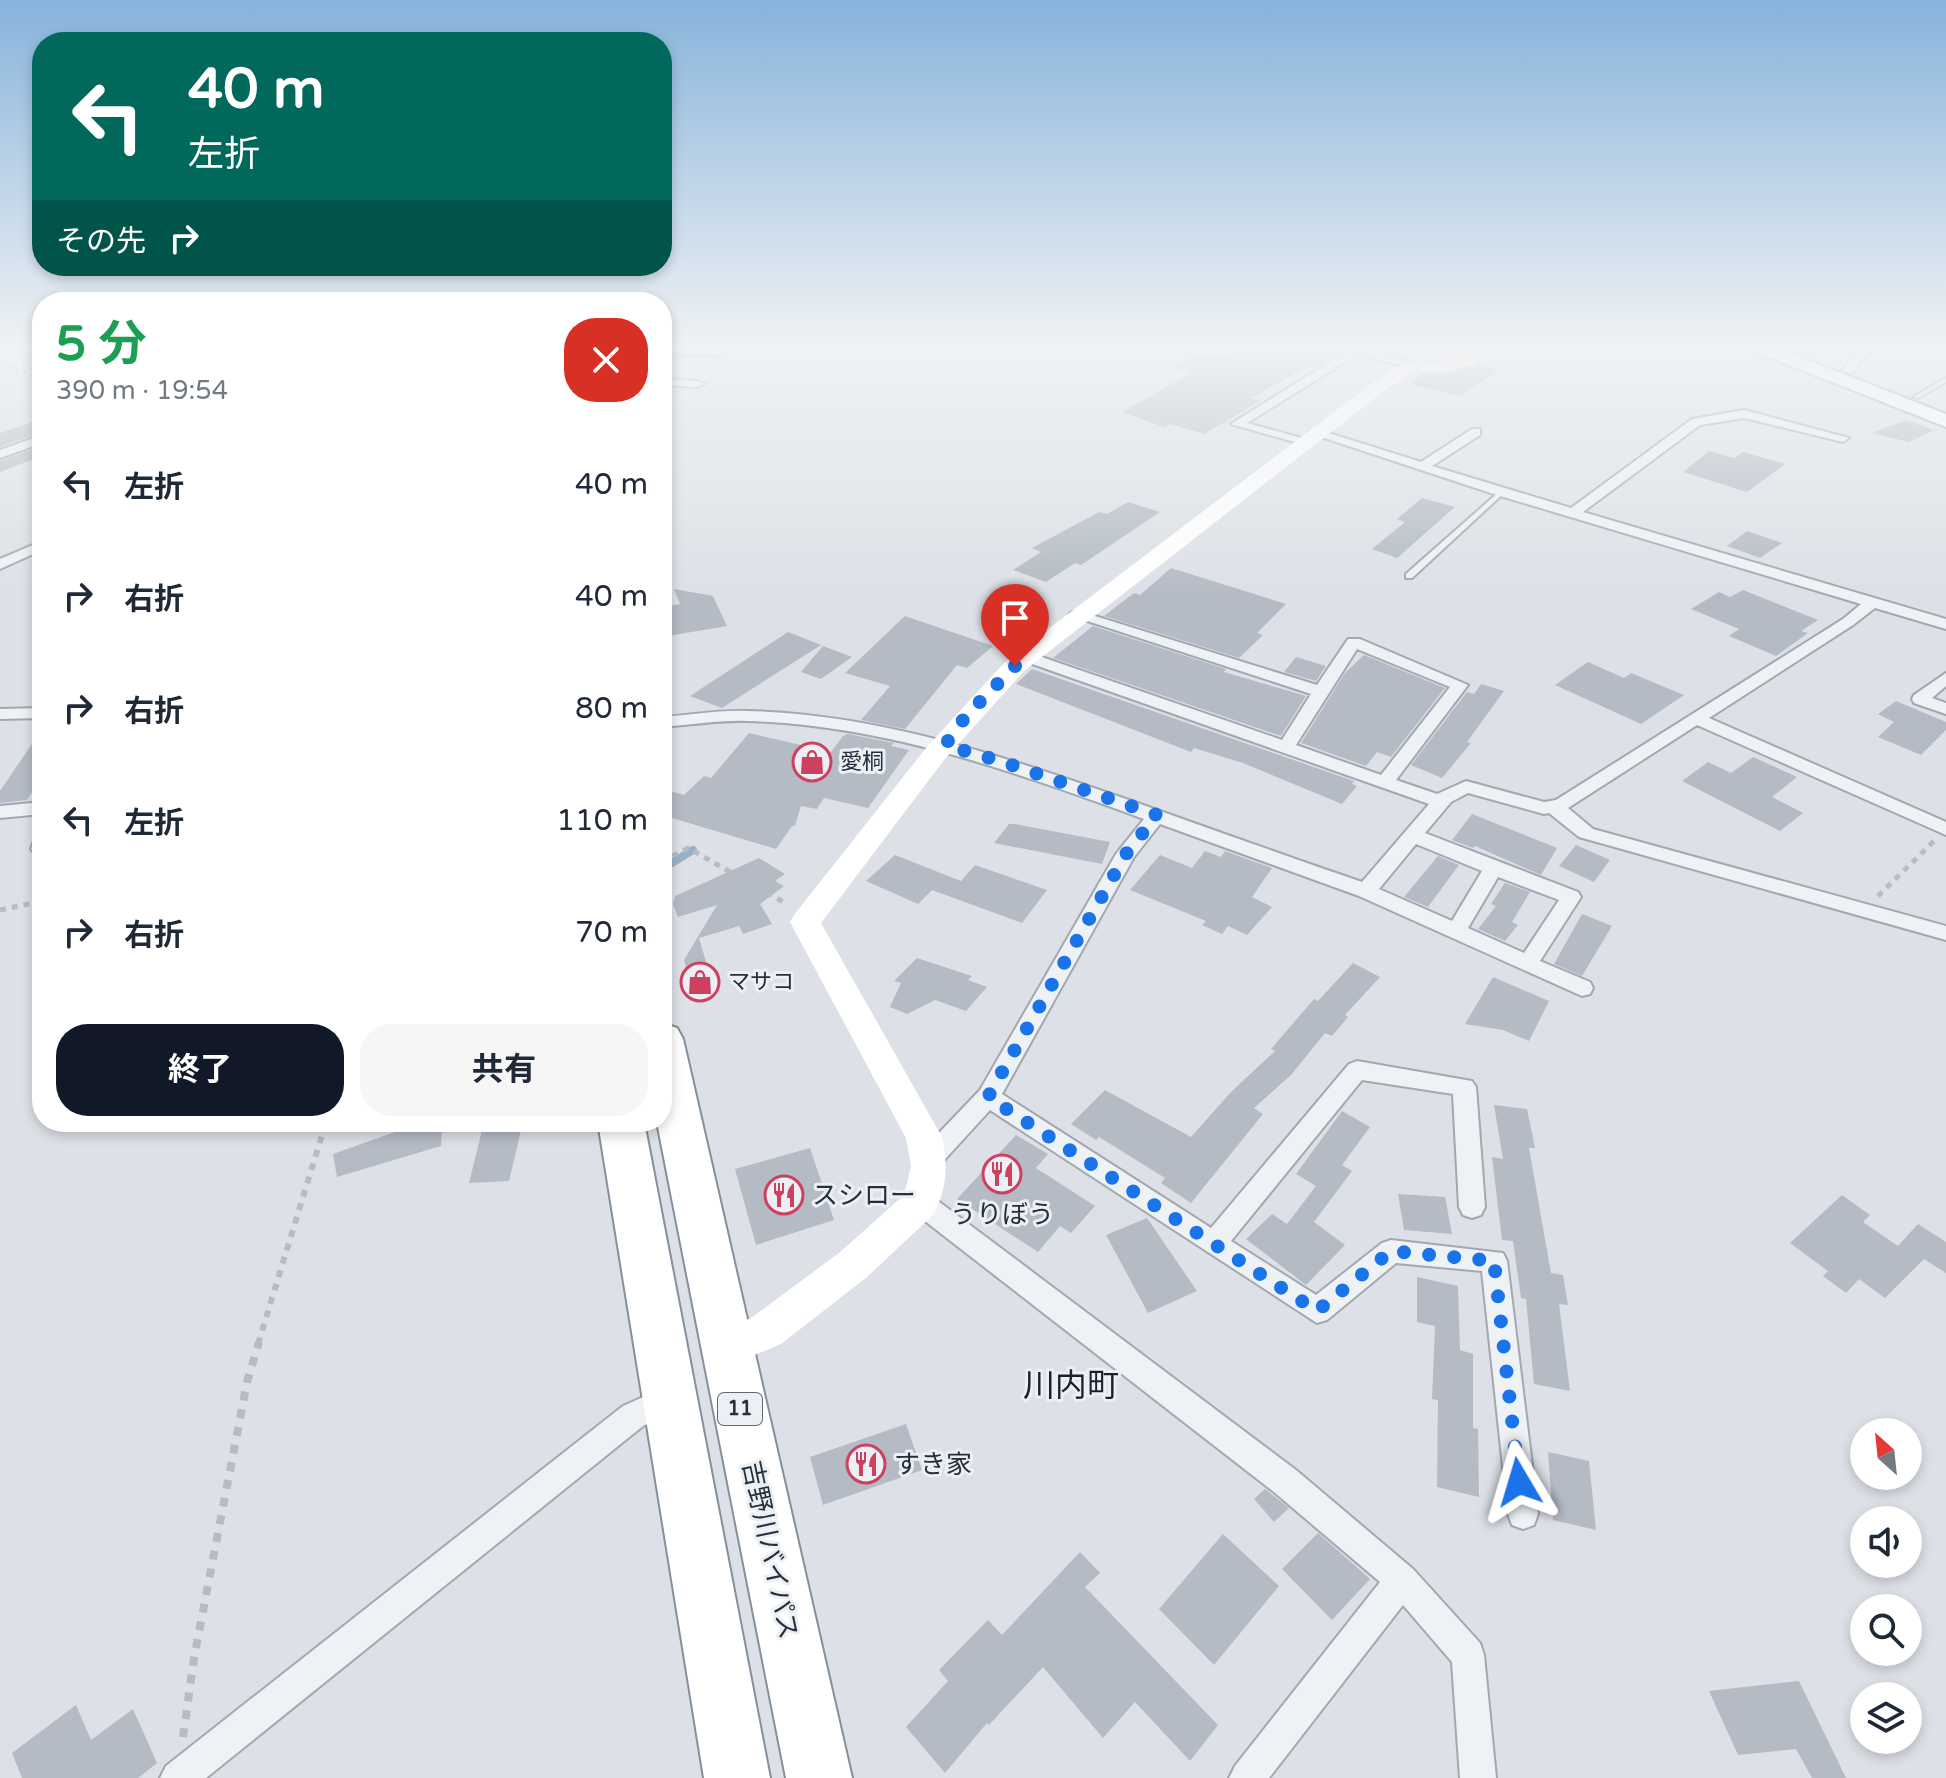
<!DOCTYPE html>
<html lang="ja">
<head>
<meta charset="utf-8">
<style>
  body { margin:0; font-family:"Varela Round","Noto Sans JP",sans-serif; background:#f6f6f7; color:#1f2937; height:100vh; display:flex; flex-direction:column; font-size:30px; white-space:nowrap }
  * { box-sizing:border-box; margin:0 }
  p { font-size:26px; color:#747a83 }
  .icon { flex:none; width:44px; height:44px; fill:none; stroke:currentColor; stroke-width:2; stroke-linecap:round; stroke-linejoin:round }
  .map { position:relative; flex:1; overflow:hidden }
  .drawer { position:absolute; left:32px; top:292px; width:640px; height:840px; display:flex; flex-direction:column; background:#fff; border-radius:32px; box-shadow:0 4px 12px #0003 }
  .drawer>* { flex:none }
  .top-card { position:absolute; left:32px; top:32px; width:640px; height:244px; border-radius:32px; box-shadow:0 4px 12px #0003; background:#00695c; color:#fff; overflow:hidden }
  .needle { width:52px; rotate:333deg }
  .buttons { position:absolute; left:1850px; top:1418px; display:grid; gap:16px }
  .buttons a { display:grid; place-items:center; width:72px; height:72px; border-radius:50%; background:#fff; box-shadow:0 4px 12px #0003; font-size:40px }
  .pin { position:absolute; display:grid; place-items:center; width:68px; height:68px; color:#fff; margin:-82px -34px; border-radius:50% 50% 50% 0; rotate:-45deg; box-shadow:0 0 8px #0007 }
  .pin .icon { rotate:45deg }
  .me { position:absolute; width:88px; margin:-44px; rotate:353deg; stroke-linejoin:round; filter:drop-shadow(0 0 6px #0008) }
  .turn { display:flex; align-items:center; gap:28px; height:168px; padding:0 24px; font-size:36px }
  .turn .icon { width:104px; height:104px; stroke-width:2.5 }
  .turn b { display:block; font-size:56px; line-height:68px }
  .then { display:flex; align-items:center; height:76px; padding:0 24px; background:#0003; gap:16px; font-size:30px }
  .round { display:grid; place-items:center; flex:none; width:84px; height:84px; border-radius:32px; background:#f6f6f7 }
  .overview { display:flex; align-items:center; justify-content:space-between; height:136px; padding:0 24px }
  h1 { font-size:48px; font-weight:700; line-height:60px; color:#1e9e55 }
  .action { display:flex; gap:16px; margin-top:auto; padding:16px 24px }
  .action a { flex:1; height:92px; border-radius:32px; background:#111827; color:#fff; font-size:32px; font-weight:700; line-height:92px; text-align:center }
  .action a+a { background:#f6f6f7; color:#1f2937 }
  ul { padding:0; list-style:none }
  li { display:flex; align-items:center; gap:24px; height:112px; padding:0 24px }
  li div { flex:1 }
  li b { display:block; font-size:30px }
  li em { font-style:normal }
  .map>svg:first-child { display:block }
</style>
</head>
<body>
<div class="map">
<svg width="1946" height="1778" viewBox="0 0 1946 1778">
  <rect width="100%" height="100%" fill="#dde1e7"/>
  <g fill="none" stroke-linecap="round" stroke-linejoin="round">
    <g stroke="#97b2c7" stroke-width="5">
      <path d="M662 354 719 357"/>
      <path d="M662 421 666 418"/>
    </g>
    <path stroke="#97b2c7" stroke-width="8" d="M662 869 693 850"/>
  </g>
  <g fill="#b4bbc4">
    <path d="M1244 345H1345L1344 349 1314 368 1308 366 1251 398 1261 401 1204 434 1170 424 1164 427 1122 412 1191 373 1172 367 1201 352 1222 356Z"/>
    <path d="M1478 365 1498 370 1460 396 1409 384 1422 374 1437 375Z"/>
    <path d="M42 419V432L0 447V433Z"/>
    <path d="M1906 420 1934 430 1909 442 1872 433Z"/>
    <path d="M42 446V456L0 472V461Z"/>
    <path d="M1709 451 1734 458 1743 452 1785 464 1747 492 1683 472Z"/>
    <path d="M1422 498 1455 507 1397 558 1372 549 1405 522 1397 519Z"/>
    <path d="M1128 502 1160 512 1081 565 1075 563 1046 582 1013 570 1041 552 1032 548 1099 512 1107 514Z"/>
    <path d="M1747 531 1782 543 1760 558 1727 546Z"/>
    <path d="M1171 568 1286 604 1257 633 1263 635 1239 658 1104 616 1134 593 1140 595Z"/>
    <path d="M674 589 713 596 727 626 662 637V607L680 604Z"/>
    <path d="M1743 590 1818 620 1801 631 1808 633 1776 656 1729 636 1739 629 1691 609 1719 592 1730 597Z"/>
    <path d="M905 616 993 646 967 668 957 665 905 729 861 720 890 686 845 673Z"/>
    <path d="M1093 626 1226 669 1224 672 1306 696 1281 736 1053 658Z"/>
    <path d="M788 632 821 645 722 708 690 696Z"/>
    <path d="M823 646 852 657 821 679 801 672Z"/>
    <path d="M1364 655 1445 688 1391 757 1377 752 1366 766 1301 743 1345 673Z"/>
    <path d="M1296 657 1326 666 1316 681 1284 672Z"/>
    <path d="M1588 662 1624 678 1631 673 1684 695 1641 724 1555 685Z"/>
    <path d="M1032 669 1354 781 1352 784 1357 786 1342 804 1243 763 1194 748 1191 752 1016 684Z"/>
    <path d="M1481 684 1504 691 1467 742 1471 743 1442 778 1411 765 1467 692 1474 694Z"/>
    <path d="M1896 701 1946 722V730L1921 755 1878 737 1894 722 1878 714Z"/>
    <path d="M42 729V776L27 800 0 803V791Z"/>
    <path d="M749 733 831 752 843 736 848 734 894 743 891 746 909 750 868 808 824 798 817 809 801 806 795 826H792L776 849 662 815V789L684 795 704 776 711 778Z"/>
    <path d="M1753 757 1797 777 1772 797 1803 813 1780 831 1682 781 1708 762 1731 773Z"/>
    <path d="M1472 814 1557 848 1541 875 1475 846 1473 848 1452 840Z"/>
    <path d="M1009 824H1015L1110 842 1102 864 994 843Z"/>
    <path d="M1576 845 1610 860 1594 882 1559 866Z"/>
    <path d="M1205 851 1221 857 1225 851 1272 868 1252 897 1272 907 1247 935 1228 926 1222 934 1202 925 1206 921 1130 890 1160 855 1192 868Z"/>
    <path d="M895 855 961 881 975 865 1047 890 1022 923 932 890 918 904 866 881Z"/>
    <path d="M1438 856 1459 865 1428 907 1404 897Z"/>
    <path d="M759 858 785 874 775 881 784 886 760 904 772 924 743 934 739 926 699 938 715 992 694 997 684 960 717 905 678 917 673 904 675 896Z"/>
    <path d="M1505 883 1530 892 1512 922 1518 925 1505 941 1478 929 1496 906 1491 904Z"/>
    <path d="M1582 914 1612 926 1582 976 1554 964Z"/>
    <path d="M917 958 972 976 968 980 987 987 966 1011 935 1000 907 1014 890 1007 901 983 894 981Z"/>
    <path d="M1353 963 1380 977 1345 1015 1348 1017 1332 1036 1325 1033 1291 1075 1254 1108 1263 1114 1191 1203 1161 1183 1165 1178 1099 1137 1096 1140 1071 1124 1105 1090 1191 1137 1231 1092 1275 1051 1271 1049 1314 999 1318 1001Z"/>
    <path d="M1493 977 1549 1001 1529 1041 1503 1030 1465 1024Z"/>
    <path d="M1494 1105 1527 1109 1535 1148H1529L1551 1273 1563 1275 1568 1305 1559 1304 1570 1391 1534 1384 1526 1299 1521 1298 1513 1241 1502 1240 1492 1157 1503 1159Z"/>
    <path d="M1342 1111 1370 1127 1342 1165 1352 1171 1314 1222 1345 1245 1306 1285 1246 1239 1272 1214 1287 1224 1316 1186 1296 1174Z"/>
    <path d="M394 1122H442L441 1146 337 1177 333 1154 395 1132Z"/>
    <path d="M484 1122H523L509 1181 469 1183Z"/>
    <path d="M1016 1135 1048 1154 1036 1168 1095 1206 1071 1233 1060 1226 1038 1252 957 1199Z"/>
    <path d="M810 1148 834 1220 756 1245 735 1169Z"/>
    <path d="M1398 1194 1445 1197 1452 1234 1404 1230Z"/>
    <path d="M1842 1195 1870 1215 1863 1222 1898 1246 1918 1224 1946 1242V1273L1924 1259 1885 1298 1859 1279 1846 1293 1823 1276 1828 1271 1790 1243Z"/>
    <path d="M1147 1218 1197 1291 1148 1313 1106 1235Z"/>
    <path d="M1417 1277 1458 1286 1460 1350 1473 1354V1428L1478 1429 1479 1497 1437 1487 1438 1400 1432 1399 1435 1326 1417 1322Z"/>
    <path d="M906 1424 922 1470 823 1505 810 1457Z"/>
    <path d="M1548 1452 1589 1461 1596 1530 1553 1520Z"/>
    <path d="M1265 1489 1289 1508 1274 1522 1254 1499Z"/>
    <path d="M1318 1533 1370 1579 1332 1620 1282 1569Z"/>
    <path d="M1223 1534 1279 1586 1214 1665 1159 1609Z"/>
    <path d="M1080 1552 1100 1573 1085 1587 1218 1725 1190 1761 1135 1702 1103 1738 1043 1667 989 1725 987 1723 945 1773 906 1727 948 1681 939 1670 988 1620 1002 1635Z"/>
    <path d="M1799 1681 1846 1778H1812L1796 1749 1738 1755 1709 1691Z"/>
    <path d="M76 1705 91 1740 133 1709 157 1763 138 1778H22L12 1753Z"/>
  </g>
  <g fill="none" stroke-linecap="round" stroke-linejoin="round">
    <g stroke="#a2a8b1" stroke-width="4">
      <g id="lane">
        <path d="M1188 345 1203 346 1214 345 1203 350Z"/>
        <path d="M1946 378V382L1918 398 1913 397Z"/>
        <path d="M1500 491 1505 492 1412 578H1406V574Z"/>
        <path d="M42 830 41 849 39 851H33L31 849 37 833Z"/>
      </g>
    </g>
    <g stroke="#a2a8b1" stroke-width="4">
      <g id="street">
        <path d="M0 345H18L0 351Z"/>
        <path d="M1370 345 1365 349 1419 365 1413 368 1358 354 1247 423 1305 439V445L1231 424 1347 351V347Z"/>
        <path d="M1869 345H1882L1865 356 1853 372H1845L1843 370 1857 352Z"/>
        <path d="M662 379 698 381 704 384 698 387 662 385Z"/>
        <path d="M1744 410 1849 438 1843 442 1744 418 1700 425 1583 512 1946 619V629L1875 608 1853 625 1709 718 1946 822V835L1697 725 1568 808 1593 829 1946 926V940L1579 837 1549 813 1544 814 1468 793 1451 802 1425 833 1578 892 1581 897 1540 961 1590 982 1593 988 1590 994 1582 996 1359 896 1160 824 1134 857 1002 1094 1211 1228 1349 1064 1357 1061 1472 1081 1476 1087 1485 1207 1481 1215 1472 1218 1463 1215 1459 1207 1453 1094 1362 1080 1231 1241 1316 1295 1382 1243 1391 1240 1503 1253 1507 1261 1538 1514 1534 1525 1523 1529 1512 1525 1508 1514 1482 1271 1396 1263 1327 1320 1317 1323 990 1110 938 1167 929 1170 920 1167 917 1160 920 1153 980 1090 1116 854 1144 819C1015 772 886 725 747 721 719 720 690 725 662 727V717C690 715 718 710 747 711 879 714 1005 757 1129 800 1205 827 1284 855 1362 882L1429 804 1021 660 1019 657 1027 652 1033 654 1282 740 1311 694 1069 615 1072 612H1082L1317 685 1348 639H1360L1468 685 1396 780 1437 794 1466 781 1544 802 1556 800 1843 619 1861 604 1497 495 1309 433 1319 430 1421 462 1472 429H1480V435L1432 466 1571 508 1692 419ZM1357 649 1450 687 1381 775 1296 745ZM1416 844 1482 871 1452 921 1379 889ZM1498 877 1559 900 1524 953 1468 928Z"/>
        <path d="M42 435V443L0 458V450Z"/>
        <path d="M42 541V550L0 569V559Z"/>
        <path d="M1946 673V686L1932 698 1946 703V714L1914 703 1912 699 1914 695Z"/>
        <path d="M42 708V718L0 719V709Z"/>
        <path d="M42 802V814L0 818V806Z"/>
        <path d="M921 1192 930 1195 1296 1470 1413 1569 1480 1643 1484 1655 1496 1778H1460L1452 1662 1403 1605 1269 1778H1229L1235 1766 1380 1582 1274 1492 912 1211 908 1203 912 1195Z"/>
        <path d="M668 1386 678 1390 682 1400 678 1410 643 1426 206 1778H160L166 1766 623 1406Z"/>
      </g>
    </g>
    <g stroke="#9ca7b2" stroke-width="4">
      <path id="primary" d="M1745 345H1769L1946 414V427L1748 349Z"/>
    </g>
    <g stroke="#84909d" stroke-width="4">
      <g id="highway">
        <path d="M662 1023 677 1028 683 1039 852 1778H786L657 1122H662Z"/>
        <path d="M598 1122H644L770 1778H704Z"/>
      </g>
    </g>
    <path stroke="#b7bcc1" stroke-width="3" stroke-dasharray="4 4" stroke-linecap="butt" d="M1 363 42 378"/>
    <g stroke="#b7bcc1" stroke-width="5" stroke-dasharray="6 6" stroke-linecap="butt">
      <path d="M662 862 688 848 787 904"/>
      <path d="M1878 896 1934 841"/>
      <path d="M0 910 42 901"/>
    </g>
    <path stroke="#b7bcc1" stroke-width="6" stroke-dasharray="7 7" stroke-linecap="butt" d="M258 1344 326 1122"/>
    <path stroke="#b7bcc1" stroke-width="8" stroke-dasharray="9 9" stroke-linecap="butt" d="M183 1737 194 1658 247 1382 259 1342"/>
    <use href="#lane" fill="#eff2f5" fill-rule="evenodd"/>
    <use href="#street" fill="#eff2f5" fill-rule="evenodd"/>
    <path fill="#fff" fill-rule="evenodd" d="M1480 345H1499L1473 365 1436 372 1416 370 1384 391 1024 671 944 760 821 923 942 1137C948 1165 947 1188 934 1214L867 1277 781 1344 726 1367 711 1362 705 1348 711 1334 751 1318 839 1253 904 1195 911 1166 906 1138 790 922 794 915 926 748 1006 661 1372 383 1407 361 1436 362 1462 357Z"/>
    <use href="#primary" fill="#fff" fill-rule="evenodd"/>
    <use href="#highway" fill="#fff" fill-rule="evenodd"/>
  </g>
  <linearGradient id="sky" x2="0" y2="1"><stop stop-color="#87b3db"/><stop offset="0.58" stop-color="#f0f2f4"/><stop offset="1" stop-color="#f0f2f4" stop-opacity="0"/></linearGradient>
  <rect width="1946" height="594" fill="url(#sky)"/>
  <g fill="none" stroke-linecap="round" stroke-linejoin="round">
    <path stroke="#1a73e8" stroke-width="14" stroke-dasharray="0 25.2" d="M1015 666 966 716 945 745 1003 762 1157 815 1126 854 988 1097 1317 1311 1391 1251 1494 1261 1519 1482"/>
  </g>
  <defs>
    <g id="shop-ring" transform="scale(2)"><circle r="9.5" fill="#ecf0f5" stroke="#ce4060" stroke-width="1.5"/><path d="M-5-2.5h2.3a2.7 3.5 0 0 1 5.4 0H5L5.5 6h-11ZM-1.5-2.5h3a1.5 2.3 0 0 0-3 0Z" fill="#ce4060"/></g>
    <g id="restaurant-ring" transform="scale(2)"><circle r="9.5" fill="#ecf0f5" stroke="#ce4060" stroke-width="1.5"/><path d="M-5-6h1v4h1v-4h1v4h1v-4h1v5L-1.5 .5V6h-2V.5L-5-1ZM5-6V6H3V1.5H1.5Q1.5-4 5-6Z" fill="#ce4060"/></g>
  </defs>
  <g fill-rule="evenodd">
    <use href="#shop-ring" x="812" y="762"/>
    <use href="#shop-ring" x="700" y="982"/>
    <use href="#restaurant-ring" x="1002" y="1174"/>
    <use href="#restaurant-ring" x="784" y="1195"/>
    <use href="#restaurant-ring" x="866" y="1464"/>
  </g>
  <g text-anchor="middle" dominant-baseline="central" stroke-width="6" stroke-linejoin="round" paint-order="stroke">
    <rect fill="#ecf0f5" stroke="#616a74" stroke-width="2" x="718" y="1393" width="44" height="32" rx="6"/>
    <g font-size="20" font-weight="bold" fill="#26303d">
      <text x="740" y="1409">11</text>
    </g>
    <g font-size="22" fill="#26303d" stroke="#ecf0f5" text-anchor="start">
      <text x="840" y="762">愛桐</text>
      <text x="728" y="982">マサコ</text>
    </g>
    <g font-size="26" fill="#26303d" stroke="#ecf0f5" text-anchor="start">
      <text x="812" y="1195">スシロー</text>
      <text x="1002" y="1214" text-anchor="middle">うりぼう</text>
      <text x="894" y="1464">すき家</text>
    </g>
    <g font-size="26" fill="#26303d" stroke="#ecf0f5">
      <text transform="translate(770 1550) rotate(78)">吉野川バイパス</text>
    </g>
    <g font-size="32" fill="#19212e" stroke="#ecf0f5">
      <text x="1071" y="1386">川内町</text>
    </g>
  </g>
</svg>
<div class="buttons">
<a><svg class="needle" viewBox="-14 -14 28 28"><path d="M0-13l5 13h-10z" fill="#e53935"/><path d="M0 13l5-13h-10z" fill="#747a83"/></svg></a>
<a><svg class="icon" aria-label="sound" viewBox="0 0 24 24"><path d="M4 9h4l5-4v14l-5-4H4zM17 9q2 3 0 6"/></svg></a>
<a><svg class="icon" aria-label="search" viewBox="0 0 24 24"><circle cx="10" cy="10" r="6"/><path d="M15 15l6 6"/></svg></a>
<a><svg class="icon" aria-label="layers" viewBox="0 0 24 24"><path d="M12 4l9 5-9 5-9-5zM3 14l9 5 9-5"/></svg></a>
</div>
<div class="pin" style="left:1015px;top:666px;background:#d93025"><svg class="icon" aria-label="arrive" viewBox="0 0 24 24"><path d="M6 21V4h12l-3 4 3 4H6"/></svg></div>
<svg class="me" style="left:1519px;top:1482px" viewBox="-20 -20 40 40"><path d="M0-17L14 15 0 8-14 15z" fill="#1a73e8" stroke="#fff" stroke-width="4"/></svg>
<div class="top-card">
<div class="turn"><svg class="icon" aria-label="left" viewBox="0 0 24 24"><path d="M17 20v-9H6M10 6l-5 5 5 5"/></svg><div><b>40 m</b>左折</div></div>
<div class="then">その先<svg class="icon" aria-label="right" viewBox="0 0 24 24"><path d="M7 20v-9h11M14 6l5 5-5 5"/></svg></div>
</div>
<section class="drawer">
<div class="overview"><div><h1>5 分</h1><p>390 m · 19:54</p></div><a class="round" style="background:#d93025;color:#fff"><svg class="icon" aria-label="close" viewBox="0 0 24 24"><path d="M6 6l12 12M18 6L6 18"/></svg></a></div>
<ul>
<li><svg class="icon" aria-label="left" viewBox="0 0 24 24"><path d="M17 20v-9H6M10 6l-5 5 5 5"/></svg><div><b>左折</b></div><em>40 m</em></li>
<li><svg class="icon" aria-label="right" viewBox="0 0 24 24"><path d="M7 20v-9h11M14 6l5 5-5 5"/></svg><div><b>右折</b></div><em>40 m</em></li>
<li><svg class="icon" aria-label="right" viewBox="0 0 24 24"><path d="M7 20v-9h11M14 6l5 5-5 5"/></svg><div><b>右折</b></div><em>80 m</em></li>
<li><svg class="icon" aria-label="left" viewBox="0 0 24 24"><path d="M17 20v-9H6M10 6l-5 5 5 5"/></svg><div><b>左折</b></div><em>110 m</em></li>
<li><svg class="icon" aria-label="right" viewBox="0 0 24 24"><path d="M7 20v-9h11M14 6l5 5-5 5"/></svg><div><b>右折</b></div><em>70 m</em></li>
</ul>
<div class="action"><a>終了</a><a>共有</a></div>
</section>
</div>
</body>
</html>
